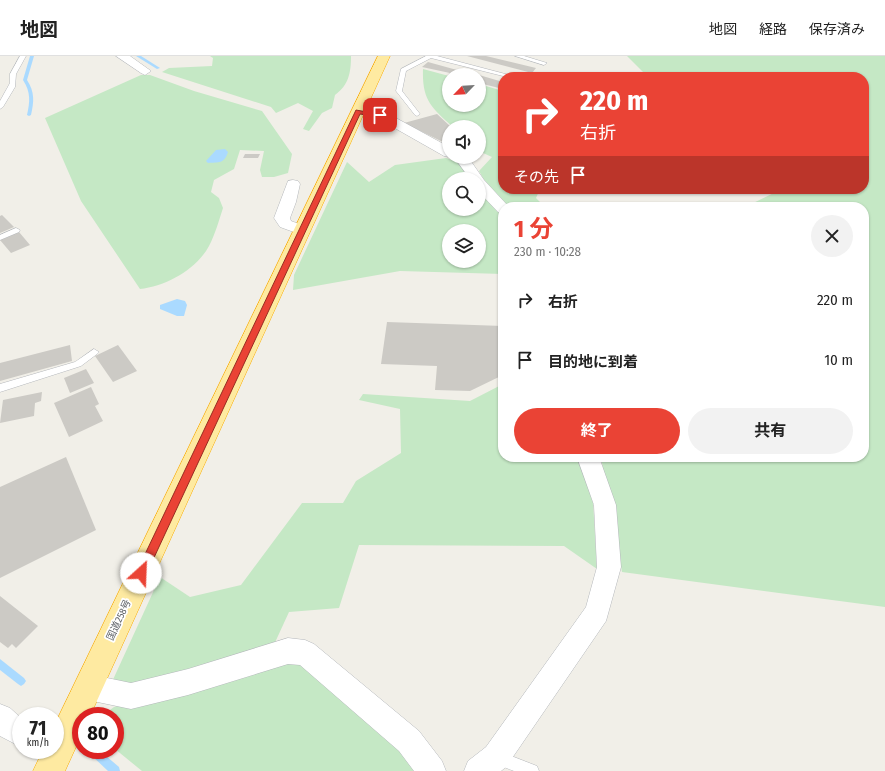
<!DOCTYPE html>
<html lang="ja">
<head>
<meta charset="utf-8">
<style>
  body { margin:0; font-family:"Fira Sans Condensed","Noto Sans JP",sans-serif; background:#f2f2f2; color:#222; height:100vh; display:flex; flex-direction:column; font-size:15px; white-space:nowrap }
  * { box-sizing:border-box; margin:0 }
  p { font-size:13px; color:#767676 }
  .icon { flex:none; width:22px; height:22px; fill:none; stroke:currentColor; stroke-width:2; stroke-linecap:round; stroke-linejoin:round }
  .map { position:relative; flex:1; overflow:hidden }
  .details { position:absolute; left:498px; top:146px; width:371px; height:260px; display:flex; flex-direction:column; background:#fff; border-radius:16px; box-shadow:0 1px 3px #0004 }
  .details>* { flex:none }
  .guide { position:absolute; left:498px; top:16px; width:371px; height:122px; border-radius:16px; box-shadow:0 1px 3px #0004; background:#ea4335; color:#fff; overflow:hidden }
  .needle { width:26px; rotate:245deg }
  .fabs { position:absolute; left:442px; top:12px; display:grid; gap:8px }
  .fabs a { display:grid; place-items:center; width:44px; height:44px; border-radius:50%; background:#fff; box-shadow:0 1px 3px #0004; font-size:20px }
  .speed { position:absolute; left:12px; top:651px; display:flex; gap:8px; font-size:20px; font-weight:700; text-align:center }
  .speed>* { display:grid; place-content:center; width:52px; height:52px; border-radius:50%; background:#fff; box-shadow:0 1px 3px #0004; line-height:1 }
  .speed small { font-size:10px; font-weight:400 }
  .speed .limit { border:6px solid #d22; background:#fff; color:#111 }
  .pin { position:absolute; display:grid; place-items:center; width:34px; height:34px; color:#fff; margin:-17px; border-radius:8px; box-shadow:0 2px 6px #0006 }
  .me { position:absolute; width:44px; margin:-22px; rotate:25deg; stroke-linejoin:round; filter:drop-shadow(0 0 3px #0008) }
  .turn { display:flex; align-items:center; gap:14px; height:84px; padding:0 16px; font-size:18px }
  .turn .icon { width:52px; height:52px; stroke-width:2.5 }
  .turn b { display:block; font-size:28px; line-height:34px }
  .then { display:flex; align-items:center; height:38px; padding:0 16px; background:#0003; gap:8px; font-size:15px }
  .round { display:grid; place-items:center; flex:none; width:42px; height:42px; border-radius:21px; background:#f2f2f2 }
  .head { display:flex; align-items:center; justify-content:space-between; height:68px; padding:0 16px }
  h1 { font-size:24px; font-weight:700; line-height:30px; color:#ea4335 }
  .action { display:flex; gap:8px; margin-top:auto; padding:8px 16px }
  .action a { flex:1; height:46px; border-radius:24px; background:#ea4335; color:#fff; font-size:16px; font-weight:700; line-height:46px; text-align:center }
  .action a+a { background:#f2f2f2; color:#222 }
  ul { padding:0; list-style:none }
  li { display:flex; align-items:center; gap:12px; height:60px; padding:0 16px }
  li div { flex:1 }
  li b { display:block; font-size:15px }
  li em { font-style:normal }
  header { display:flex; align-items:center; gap:24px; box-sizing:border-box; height:56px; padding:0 20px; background:#fff; border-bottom:1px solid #e0e0e0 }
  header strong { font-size:19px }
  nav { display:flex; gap:22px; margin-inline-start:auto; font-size:14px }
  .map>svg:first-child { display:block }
</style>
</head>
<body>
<header>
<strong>地図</strong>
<nav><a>地図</a><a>経路</a><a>保存済み</a></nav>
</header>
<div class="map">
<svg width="885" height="715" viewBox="0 0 885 715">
  <rect width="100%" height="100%" fill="#f1efe8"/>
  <g fill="#c5e8c5" fill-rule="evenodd">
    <path d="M210 0H351C351 16 349 29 335 39L332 52 322 57 309 75 303 73 313 55 298 47 276 57 271 51 162 16 169 12 212 10 213 2Z"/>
    <path d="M627 0H885V551L622 516 601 401H864V151H745L782 133H864V21H624L644 17Z"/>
    <path d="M423 13 449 20V49H479V28L503 35V133H540L536 142 545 151H509L484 124 479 115 492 101 483 97 481 89H479V71H453C431 51 422 44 423 13Z"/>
    <path d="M141 19H150L194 35 262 55 292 98 288 117 274 121H262L260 114 264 95 240 94 234 113 214 124 211 136 219 142 223 152C219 164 215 179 209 190 196 214 166 230 140 233L81 145 45 62Z"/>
    <path d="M446 102 461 107 471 123H449V153H479V134L503 159V218L400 215 293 234 294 219 347 106 369 126 395 109ZM449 175H479V205H449Z"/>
    <path d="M503 328V401H581L593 445 597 513 564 490 359 489 339 552 289 556 272 593 131 633 111 628 160 521 190 541 241 529 302 447H343L356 425 401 397 400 353 359 344 363 338 470 345Z"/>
    <path d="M281 604H300L403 692 420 715H142L115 693V660H102L114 651Z"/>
  </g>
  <g fill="#aadaff">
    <path d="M225 93 228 96C224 108 219 106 208 107L206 105 216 94Z"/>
    <path d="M177 243 185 245 187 249 184 260H177L160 253V249Z"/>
  </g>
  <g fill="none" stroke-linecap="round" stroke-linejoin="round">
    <g fill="#aadaff" fill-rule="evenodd">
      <path d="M30 0H34L27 24C35 36 34 46 31 59L29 60 27 59C30 46 31 36 23 24Z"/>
      <path d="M136 0H141L160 12 157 13Z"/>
      <path d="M0 603 24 622 26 625 24 628 21 630 18 628 0 614Z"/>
      <path d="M87 694H99L119 711 120 715H108L89 697Z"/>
    </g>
  </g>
  <g fill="#cccac5">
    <path d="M467 0H486L536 12 532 17Z"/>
    <path d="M428 6 475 19H448L450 17 422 11Z"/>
    <path d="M479 19 503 26V33L479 27Z"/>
    <path d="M437 58 451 71H449V89L404 67Z"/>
    <path d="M245 98H260L258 102H243Z"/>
    <path d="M2 159 14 171 0 177V160Z"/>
    <path d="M19 176 30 189 11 197 0 184Z"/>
    <path d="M387 266 503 270V319L470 335 435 334 437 310 381 308Z"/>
    <path d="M70 289 72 305 0 325V307Z"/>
    <path d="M118 289 137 315 113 326 95 300Z"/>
    <path d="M86 313 94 327 70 337 64 322Z"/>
    <path d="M91 331 99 348 95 350 103 365 69 381 54 347Z"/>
    <path d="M42 336 41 345 35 347 34 360 0 367 3 344Z"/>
    <path d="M66 401 96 474 0 522V431Z"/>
    <path d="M0 540 38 570 16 592 12 588 8 592 0 586Z"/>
  </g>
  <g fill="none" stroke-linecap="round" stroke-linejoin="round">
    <g stroke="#b5b8bc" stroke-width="1">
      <g id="service">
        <path d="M20 0H26L16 18 15 31 3 51 0 53V45L10 27V18Z"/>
        <path d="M426 0H437L513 20 507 21 431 2 406 15 402 35 420 58 417 60 415 59 396 35 401 13Z"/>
        <path d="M515 0H524L547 7 544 9Z"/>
        <path d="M16 172 20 174 19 176 0 184V179Z"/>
        <path d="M94 293 99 296 97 298 81 310 0 336V328L75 306Z"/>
        <path d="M496 694 537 710 539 715H514L491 706 489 701 491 696Z"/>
      </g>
    </g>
    <g stroke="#b5b8bc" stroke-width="1">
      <g id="minor">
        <path d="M116 0H130L151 15 145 19 141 17Z"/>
        <path d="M358 52 385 56 449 91V101L444 100 377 62 354 59 352 56Z"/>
        <path d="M454 101H468L484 124 509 151H503V158L498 156 479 136V123H470Z"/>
        <path d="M293 124 298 125 300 128 296 146 290 162 291 165 307 171 310 174 307 177 302 179 280 171 274 162 288 125Z"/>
        <path d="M577 401H599L616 449 621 511 606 565 506 711 501 715H464L468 705 486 691 586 551 597 511 594 449Z"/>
        <path d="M288 582 305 584 314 588 419 675 442 705 446 715H414L399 695 300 609 288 608 188 639 131 653 88 644 79 640 75 631 79 622 88 618 131 627 188 613Z"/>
        <path d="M0 648 10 652 21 662V691L0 680Z"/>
      </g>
    </g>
    <g stroke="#f9ab00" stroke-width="1">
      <path id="trunk" d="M378 0H390L90 660H81V680L65 715H33L43 694H55V668Z"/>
    </g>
    <use href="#service" fill="#fff" fill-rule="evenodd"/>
    <use href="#minor" fill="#fff" fill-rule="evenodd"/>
    <use href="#trunk" fill="#feeaa1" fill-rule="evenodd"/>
  </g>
  <path fill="#ea4335" stroke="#982c22" d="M356 54 383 59 380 61 360 58 145 521 141 522 138 521 136 517 138 513Z"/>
  <g text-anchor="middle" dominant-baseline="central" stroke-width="3.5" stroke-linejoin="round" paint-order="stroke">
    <g font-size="10" fill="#5f6368" stroke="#fff">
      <text transform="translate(119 564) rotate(-65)">国道258号</text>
    </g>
  </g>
</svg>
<div class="fabs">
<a><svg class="needle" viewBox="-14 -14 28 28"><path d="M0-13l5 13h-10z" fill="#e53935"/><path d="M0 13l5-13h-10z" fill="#767676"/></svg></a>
<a><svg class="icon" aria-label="sound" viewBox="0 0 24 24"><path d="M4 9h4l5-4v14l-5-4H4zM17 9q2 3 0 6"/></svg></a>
<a><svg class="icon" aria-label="search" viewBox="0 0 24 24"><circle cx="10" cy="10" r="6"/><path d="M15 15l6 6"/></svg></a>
<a><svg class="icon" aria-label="layers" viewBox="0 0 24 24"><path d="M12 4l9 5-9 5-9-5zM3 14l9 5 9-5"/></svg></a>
</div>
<div class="speed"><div>71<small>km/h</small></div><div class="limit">80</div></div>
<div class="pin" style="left:380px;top:59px;background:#d93025"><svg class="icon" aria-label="arrive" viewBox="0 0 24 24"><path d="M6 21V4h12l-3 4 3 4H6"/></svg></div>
<svg class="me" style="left:141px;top:517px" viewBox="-20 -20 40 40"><circle r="19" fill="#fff"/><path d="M0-13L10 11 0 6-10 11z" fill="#ea4335"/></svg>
<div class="guide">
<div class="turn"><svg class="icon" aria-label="right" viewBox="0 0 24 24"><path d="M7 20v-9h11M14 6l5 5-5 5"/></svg><div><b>220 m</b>右折</div></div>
<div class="then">その先<svg class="icon" aria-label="arrive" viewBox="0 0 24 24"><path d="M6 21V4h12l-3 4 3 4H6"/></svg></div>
</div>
<section class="details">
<div class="head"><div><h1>1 分</h1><p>230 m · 10:28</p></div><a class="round"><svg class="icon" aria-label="close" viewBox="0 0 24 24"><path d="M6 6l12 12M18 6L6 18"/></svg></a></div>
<ul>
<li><svg class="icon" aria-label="right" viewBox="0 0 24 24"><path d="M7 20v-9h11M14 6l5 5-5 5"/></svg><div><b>右折</b></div><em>220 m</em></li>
<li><svg class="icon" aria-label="arrive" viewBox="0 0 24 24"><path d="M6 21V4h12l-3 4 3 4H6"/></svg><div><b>目的地に到着</b></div><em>10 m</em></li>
</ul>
<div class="action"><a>終了</a><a>共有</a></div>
</section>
</div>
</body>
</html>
